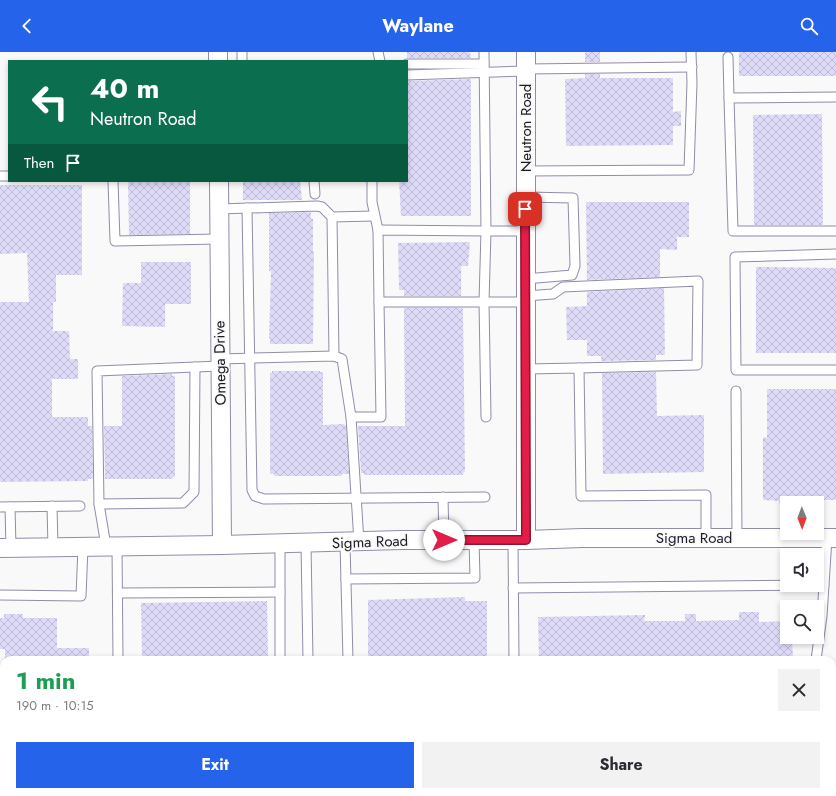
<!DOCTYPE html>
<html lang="en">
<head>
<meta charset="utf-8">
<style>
  body { margin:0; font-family:Jost,sans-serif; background:#f2f2f3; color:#2b2b33; height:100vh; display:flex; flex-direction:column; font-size:15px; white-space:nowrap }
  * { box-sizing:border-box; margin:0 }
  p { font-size:13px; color:#7c7c81 }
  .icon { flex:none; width:22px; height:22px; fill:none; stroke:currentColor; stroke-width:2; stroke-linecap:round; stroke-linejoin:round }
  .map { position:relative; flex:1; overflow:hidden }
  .side { position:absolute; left:0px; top:604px; width:836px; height:140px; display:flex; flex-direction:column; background:#fff; border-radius:12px 12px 0 0; box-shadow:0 2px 6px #0003 }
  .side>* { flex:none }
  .hud { position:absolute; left:8px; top:8px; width:400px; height:122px; border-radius:0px; box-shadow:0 2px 6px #0003; background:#0b6e4f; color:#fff; overflow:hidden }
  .needle { width:26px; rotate:179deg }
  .buttons { position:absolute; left:780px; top:444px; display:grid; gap:8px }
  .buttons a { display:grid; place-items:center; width:44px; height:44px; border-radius:0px; background:#fff; box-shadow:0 2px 6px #0003; font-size:20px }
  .pin { position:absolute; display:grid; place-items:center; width:34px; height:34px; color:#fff; margin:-17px; border-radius:8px; box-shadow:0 2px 6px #0006 }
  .me { position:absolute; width:44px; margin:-22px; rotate:90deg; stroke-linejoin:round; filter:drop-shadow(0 0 3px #0008) }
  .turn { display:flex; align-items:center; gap:14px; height:84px; padding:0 16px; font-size:18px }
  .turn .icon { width:52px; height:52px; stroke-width:2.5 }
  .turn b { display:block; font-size:28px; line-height:34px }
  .then { display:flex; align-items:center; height:38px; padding:0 16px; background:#0003; gap:8px; font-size:15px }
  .round { display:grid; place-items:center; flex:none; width:42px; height:42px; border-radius:0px; background:#f2f2f3 }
  .head { display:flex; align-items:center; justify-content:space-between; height:68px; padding:0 16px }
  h1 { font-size:24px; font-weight:700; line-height:30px; color:#1e9e55 }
  .action { display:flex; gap:8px; margin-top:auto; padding:8px 16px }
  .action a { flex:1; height:46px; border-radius:0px; background:#2563eb; color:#fff; font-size:16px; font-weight:700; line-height:46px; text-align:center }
  .action a+a { background:#f2f2f3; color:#2b2b33 }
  header { display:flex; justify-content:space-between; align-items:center; height:52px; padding:0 16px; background:#2563eb; color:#fff; font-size:18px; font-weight:700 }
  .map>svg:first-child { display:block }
</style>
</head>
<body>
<header><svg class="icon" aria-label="back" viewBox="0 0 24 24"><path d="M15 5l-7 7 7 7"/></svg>Waylane<svg class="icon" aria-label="search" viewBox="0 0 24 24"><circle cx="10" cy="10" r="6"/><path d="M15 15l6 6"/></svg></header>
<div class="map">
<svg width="836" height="744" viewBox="0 0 836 744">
  <defs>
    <pattern id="building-cross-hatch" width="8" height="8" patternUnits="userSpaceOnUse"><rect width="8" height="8" fill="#dedbf9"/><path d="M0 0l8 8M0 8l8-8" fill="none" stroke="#bebbd5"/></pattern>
  </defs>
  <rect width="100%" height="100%" fill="#f9f9f9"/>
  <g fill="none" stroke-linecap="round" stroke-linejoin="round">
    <g stroke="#9e93d9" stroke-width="26">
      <path d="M0 697H4"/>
      <path d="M642 740 688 744"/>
    </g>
  </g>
  <g fill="url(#building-cross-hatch)">
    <path d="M407 0H470L471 6H407Z"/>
    <rect x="585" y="0" width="15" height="10"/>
    <rect x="739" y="0" width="97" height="24"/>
    <path d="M585 22H600V26H673V60L681 59V74H673V93L566 94 565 27 585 26Z"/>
    <path d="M471 27V164H401L399 129H407V29Z"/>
    <path d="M822 62 823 173H754L753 63Z"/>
    <path d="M128 129H190V182L129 183Z"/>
    <path d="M243 129H300L302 148H243Z"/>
    <path d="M0 133H82V223H56V250H53V279H69L70 307H78V327H52V365H88V374H92L93 427H88V429L0 430V250H29L27 201 0 202Z"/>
    <path d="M586 150H689V185H677V198L660 197V225L587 228Z"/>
    <path d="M311 160V167H313V200H314L313 292H270V286H269L271 219H269V161Z"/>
    <path d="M470 190 468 214H461V244H404V238H399L398 191Z"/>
    <path d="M141 210H191V252H165V275L122 274 123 231H141Z"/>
    <path d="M756 215 836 216V301H756Z"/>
    <path d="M664 236 665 303H656V308L601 309V304H587V288H567L566 255 587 254V240Z"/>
    <path d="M404 256H463L465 420 463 421V423H364V421H361L358 374H405Z"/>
    <path d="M272 319H320V320H323V373L344 372 346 374 349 422H342V424H274V422H270V321H272Z"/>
    <path d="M656 320 657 364 704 363V420L603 422 602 321Z"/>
    <path d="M172 322V324H175V425H173V427H105L104 374H122V324Z"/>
    <path d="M767 337H836V448H790V451H779V449L763 448V385L767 386Z"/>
    <path d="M465 545V549H487V608H368V548Z"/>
    <path d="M267 549 268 608H142L141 551Z"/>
    <path d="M739 560H759V570L787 569V585H792L793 608H539L538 565 645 563 644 569H685V562H696V569L739 568Z"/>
    <path d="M4 562H23V566H57V596H89V608H5V597H0V566H4Z"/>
  </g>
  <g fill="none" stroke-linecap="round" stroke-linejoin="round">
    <g stroke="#908caa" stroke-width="11">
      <g id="service">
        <path d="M242 0V9"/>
        <path d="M378 0 380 9"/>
        <path d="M484 0 486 179H525"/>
        <path d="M728 5 729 46 836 45"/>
        <path d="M407 12H484"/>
        <path d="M526 17 692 15"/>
        <path d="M407 23 526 19"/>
        <path d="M729 46 733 179H836"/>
        <path d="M525 119 689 118 692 31 691 0"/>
        <path d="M0 124H9"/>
        <path d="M113 129 115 189 219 187"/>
        <path d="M314 129 315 142"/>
        <path d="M372 129V150L378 178"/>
        <path d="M247 156 252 438 255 444 264 447 485 445"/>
        <path d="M219 157 317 154 322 155 332 165 334 304"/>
        <path d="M332 165 374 164"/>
        <path d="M836 202 735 205 736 318H836"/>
        <path d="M525 227 572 223 575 214 573 146 525 145"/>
        <path d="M525 244 553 242 563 235 698 229 697 313 579 316"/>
        <path d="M379 250 378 178 486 179 484 250H525"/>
        <path d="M220 307 334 304 342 307 351 365"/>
        <path d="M527 317 579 316 581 444 706 443V486"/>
        <path d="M736 339 737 486"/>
        <path d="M443 445 444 488"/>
        <path d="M99 452 183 451 194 440 195 315"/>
        <path d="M52 454 53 495"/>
        <path d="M0 455 80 454"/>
        <path d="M10 455 11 495"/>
        <path d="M513 488 514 608"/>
        <path d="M359 490 351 365H381L379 250H484L486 365"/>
        <path d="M345 491 348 608"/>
        <path d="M280 492V608"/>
        <path d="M306 492 308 608"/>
        <path d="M106 494 99 452 97 319 220 314"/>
        <path d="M117 495 118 608"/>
        <path d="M346 527 475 526 474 488"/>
        <path d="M513 536 824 533"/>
        <path d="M118 541 280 540"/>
        <path d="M0 543 81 544 83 495"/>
        <path d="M816 608 822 564 827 486"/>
        <path d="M128 744V742L228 744"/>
      </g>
    </g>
    <g stroke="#908caa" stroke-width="20">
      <g id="minor">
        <path d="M218 0V9"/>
        <path d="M526 0V488"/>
        <path d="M219 129 222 493"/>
        <path d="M0 496 222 493 402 488H526L582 486H836"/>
      </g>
    </g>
    <use href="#service" stroke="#fff" stroke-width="9"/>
    <use href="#minor" stroke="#fff" stroke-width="18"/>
  </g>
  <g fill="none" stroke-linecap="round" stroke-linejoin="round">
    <g stroke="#92132f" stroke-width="10">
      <path id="route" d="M444 488H526L525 157"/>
    </g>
    <use href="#route" stroke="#e11d48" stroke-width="7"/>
  </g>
  <g text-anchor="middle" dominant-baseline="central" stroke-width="3.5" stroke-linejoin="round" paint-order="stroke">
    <g font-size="15" fill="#1b1924" stroke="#f9f9f9">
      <text transform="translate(526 76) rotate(-90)">Neutron Road</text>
      <text transform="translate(220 311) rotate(-91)">Omega Drive</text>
      <text x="694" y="486">Sigma Road</text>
      <text transform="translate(370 490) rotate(-2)">Sigma Road</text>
    </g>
  </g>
</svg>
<div class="buttons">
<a><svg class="needle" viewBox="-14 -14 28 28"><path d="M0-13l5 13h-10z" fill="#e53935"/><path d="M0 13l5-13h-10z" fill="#7c7c81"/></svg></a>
<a><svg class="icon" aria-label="sound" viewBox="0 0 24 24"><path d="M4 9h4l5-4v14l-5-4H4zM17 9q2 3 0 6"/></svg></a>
<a><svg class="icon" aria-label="search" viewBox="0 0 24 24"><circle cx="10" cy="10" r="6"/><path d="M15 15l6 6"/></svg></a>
</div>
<div class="pin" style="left:525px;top:157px;background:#d93025"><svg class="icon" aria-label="arrive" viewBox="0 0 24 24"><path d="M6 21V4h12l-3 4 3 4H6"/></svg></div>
<svg class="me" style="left:444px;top:488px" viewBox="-20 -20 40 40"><circle r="19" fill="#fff"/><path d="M0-13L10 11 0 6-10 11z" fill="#e11d48"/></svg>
<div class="hud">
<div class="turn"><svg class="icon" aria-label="left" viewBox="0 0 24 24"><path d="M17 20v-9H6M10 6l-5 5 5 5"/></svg><div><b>40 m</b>Neutron Road</div></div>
<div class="then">Then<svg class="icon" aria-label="arrive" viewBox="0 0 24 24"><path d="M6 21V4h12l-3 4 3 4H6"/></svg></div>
</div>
<section class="side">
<div class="head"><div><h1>1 min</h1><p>190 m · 10:15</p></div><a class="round"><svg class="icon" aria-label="close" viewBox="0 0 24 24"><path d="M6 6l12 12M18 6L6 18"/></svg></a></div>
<div class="action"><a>Exit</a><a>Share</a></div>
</section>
</div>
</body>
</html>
